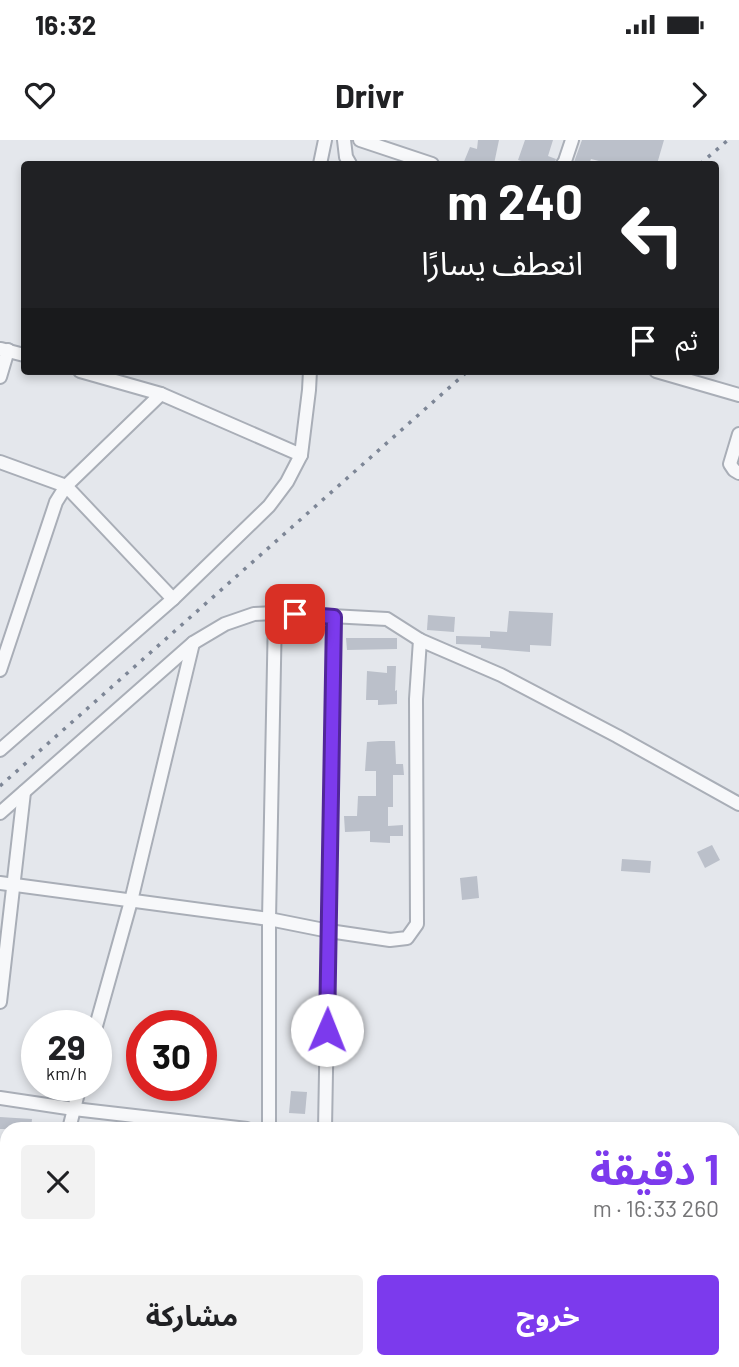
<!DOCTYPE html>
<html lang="ar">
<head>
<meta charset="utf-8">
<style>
  body { margin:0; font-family:Barlow,"Noto Sans Arabic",sans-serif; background:#f2f2f2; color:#202124; direction:rtl; height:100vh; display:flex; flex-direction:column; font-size:26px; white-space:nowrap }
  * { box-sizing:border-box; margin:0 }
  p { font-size:23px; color:#757577 }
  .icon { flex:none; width:38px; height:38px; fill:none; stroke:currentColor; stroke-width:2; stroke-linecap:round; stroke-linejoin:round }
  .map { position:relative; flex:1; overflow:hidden; direction:ltr }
  .details { position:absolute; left:0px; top:982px; width:740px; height:247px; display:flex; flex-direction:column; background:#fff; border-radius:21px 21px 0 0; box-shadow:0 4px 10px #0003; direction:rtl }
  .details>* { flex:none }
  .hud { position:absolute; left:21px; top:21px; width:698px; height:214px; border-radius:7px; box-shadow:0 4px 10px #0003; direction:rtl; background:#202124; color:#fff; overflow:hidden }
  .speed { position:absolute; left:21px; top:870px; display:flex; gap:14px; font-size:35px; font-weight:700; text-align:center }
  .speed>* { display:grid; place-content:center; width:91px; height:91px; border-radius:50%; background:#fff; box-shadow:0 4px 10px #0003; line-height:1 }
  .speed small { font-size:18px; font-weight:400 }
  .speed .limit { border:10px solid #d22; background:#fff; color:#111 }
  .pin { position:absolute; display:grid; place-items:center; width:60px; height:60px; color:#fff; margin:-30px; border-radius:14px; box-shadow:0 4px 10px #0006 }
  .me { position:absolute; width:77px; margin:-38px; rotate:1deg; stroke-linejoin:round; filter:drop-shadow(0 0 5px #0008) }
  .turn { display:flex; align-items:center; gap:24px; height:147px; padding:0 21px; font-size:32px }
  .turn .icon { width:91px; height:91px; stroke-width:2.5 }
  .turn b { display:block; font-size:49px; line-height:60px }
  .then { display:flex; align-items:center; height:66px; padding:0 21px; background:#0003; gap:14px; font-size:26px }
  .round { display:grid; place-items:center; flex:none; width:74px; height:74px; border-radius:7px; background:#f2f2f2 }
  .summary { display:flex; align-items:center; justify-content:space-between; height:119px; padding:0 21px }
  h1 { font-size:42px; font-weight:700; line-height:52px; color:#7c3aed }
  .action { display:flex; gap:14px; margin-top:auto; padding:14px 21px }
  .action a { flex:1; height:80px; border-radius:7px; background:#7c3aed; color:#fff; font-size:28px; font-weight:700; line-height:80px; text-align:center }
  .action a+a { background:#f2f2f2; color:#202124 }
  .status { display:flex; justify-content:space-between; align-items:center; height:49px; padding:0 35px; background:#fff; direction:ltr }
  .status svg { height:19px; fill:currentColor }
  header { display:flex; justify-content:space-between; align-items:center; height:91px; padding:0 21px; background:#fff; font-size:32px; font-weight:700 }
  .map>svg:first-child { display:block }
</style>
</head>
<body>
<div class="status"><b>16:32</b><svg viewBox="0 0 49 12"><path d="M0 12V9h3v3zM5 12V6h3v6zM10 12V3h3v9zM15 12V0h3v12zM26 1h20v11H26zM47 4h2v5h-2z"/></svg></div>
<header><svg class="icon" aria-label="forward" viewBox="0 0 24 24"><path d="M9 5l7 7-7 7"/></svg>Drivr<svg class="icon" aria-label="heart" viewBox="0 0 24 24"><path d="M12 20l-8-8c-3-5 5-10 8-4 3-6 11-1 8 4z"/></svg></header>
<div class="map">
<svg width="739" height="1227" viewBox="0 0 739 1227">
  <rect width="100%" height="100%" fill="#e4e7ec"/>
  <g fill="#bbc0ca">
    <path d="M478 0H499L494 24H463L470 7 477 9Z"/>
    <path d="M525 0H553L548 16 556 19 554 24H533L518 20Z"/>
    <path d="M582 0H664L657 24H611L591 19 589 24H581L574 22Z"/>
    <path d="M509 471 553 473 551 506 530 505V512L481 508V505L456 504V496L490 497V491L507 492Z"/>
    <path d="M428 475 455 477 454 492 427 490Z"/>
    <path d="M346 498H397V509L347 510Z"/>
    <path d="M387 526H396L395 551 397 550V564L378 565V560H366L367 531 387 533Z"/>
    <path d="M380 601H395L396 624H403L404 635H393V667H388V686L403 685V696H390V703L370 702V691L345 692 344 676H357L358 656H376V631H365L367 602Z"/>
    <path d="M712 705 720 720 705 728 697 712Z"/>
    <path d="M622 719 651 721 650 733 621 731Z"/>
    <path d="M477 736 479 758 462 760 460 738Z"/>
    <path d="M291 951 307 952 305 974 289 973Z"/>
    <path d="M0 977 32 979 31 989H0Z"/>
  </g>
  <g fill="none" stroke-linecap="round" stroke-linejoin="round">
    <g stroke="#a9aeb7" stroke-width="16">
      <g id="minor">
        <path d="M344 0 346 17 350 24"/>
        <path d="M360 0 432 24"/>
        <path d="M320 24 325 0"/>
        <path d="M563 24 565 21 572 0"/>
        <path d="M1 209 24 215"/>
        <path d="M80 231 161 254 301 315"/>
        <path d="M656 231 739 255"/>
        <path d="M0 237 8 210"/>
        <path d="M739 294 730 324 734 330 739 333"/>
        <path d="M0 322 66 346 173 459"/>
        <path d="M0 530 56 362 66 346 161 254"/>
        <path d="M0 610 173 459 269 366 287 342 301 315 309 250 310 231"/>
        <path d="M0 673 193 503 225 484 254 474 275 473 387 479 420 500 501 535 617 596 739 664"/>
        <path d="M0 743 269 779 329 791 390 800 407 798 417 784 416 559 420 500"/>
        <path d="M0 862 24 652"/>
        <path d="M96 886 131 761 193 503"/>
        <path d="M0 958 74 969 247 989"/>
        <path d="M69 989 80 945"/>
        <path d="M269 989V779L275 473"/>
        <path d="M325 989 334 477"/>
        <path d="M0 1059 7 1060"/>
        <path d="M0 1171 7 1172"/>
        <path d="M325 1222V1227"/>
        <path d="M11 1227 13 1222"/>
        <path d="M120 1227 121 1222"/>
        <path d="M267 1227V1222"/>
      </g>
    </g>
    <use href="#minor" stroke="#f7f8fa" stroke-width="12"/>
    <g stroke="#7d8696" stroke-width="3.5" stroke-dasharray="3.5 7" stroke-linecap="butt">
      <path d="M700 24 728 0"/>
      <path d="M0 646 468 231"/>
    </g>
  </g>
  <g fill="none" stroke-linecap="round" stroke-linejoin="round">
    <g stroke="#51269a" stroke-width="18">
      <path id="route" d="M295 474 334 477 327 890"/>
    </g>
    <use href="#route" stroke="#7c3aed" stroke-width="12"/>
  </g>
</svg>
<div class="speed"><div>29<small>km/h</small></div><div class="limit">30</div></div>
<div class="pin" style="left:295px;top:474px;background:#d93025"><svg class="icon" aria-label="arrive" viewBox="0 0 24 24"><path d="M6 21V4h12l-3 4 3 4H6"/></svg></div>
<svg class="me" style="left:327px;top:890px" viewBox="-20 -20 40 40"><circle r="19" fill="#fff"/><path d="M0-13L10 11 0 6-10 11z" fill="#7c3aed"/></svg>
<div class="hud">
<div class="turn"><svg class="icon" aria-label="left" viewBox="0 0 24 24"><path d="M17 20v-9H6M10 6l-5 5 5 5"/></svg><div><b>240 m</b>انعطف يسارًا</div></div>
<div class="then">ثم<svg class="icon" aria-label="arrive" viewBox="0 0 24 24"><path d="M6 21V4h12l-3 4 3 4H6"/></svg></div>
</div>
<section class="details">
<div class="summary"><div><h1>1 دقيقة</h1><p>260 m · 16:33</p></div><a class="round"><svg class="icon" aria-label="close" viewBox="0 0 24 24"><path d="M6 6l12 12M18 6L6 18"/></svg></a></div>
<div class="action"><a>خروج</a><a>مشاركة</a></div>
</section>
</div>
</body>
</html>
